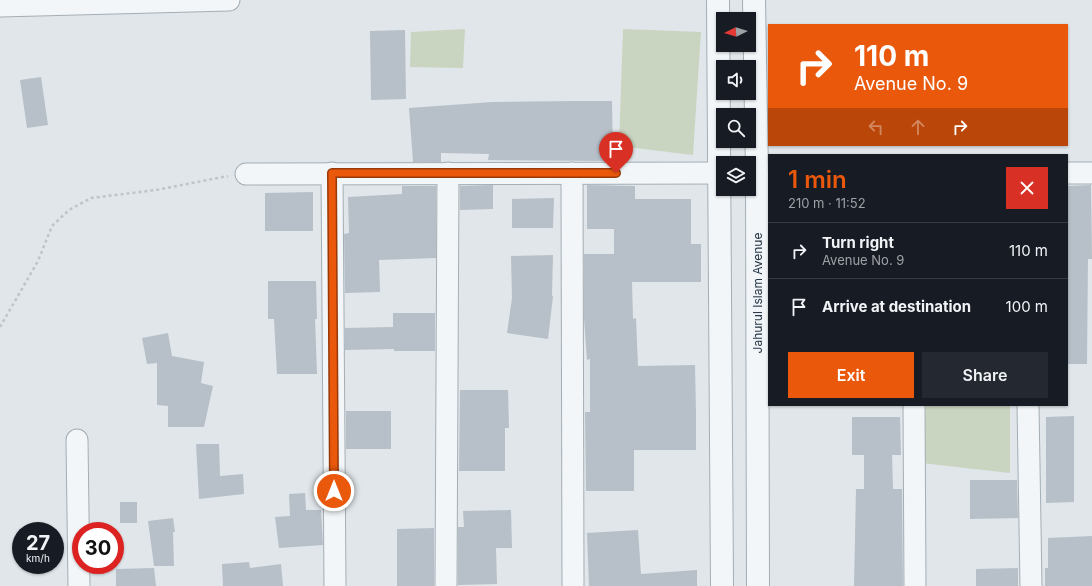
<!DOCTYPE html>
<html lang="en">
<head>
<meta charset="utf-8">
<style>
  body { margin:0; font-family:Inter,sans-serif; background:#242831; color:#f1f3f6; height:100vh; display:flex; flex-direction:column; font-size:15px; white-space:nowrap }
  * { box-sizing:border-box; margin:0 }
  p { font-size:13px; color:#9ea1a6 }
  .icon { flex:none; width:22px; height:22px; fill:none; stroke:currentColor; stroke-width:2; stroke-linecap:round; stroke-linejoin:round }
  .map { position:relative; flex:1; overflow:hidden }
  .panel { position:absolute; left:768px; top:154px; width:300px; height:252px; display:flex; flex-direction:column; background:#171b24; border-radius:0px; box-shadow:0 1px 3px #0004 }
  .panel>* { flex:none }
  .top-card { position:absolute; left:768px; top:24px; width:300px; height:122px; border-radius:0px; box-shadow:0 1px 3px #0004; background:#ea580c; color:#fff; overflow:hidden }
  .needle { width:26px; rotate:265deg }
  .controls { position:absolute; left:716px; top:12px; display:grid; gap:8px }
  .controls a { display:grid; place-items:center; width:40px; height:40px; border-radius:0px; background:#171b24; box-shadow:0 1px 3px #0004; font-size:20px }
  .speed { position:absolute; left:12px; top:522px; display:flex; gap:8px; font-size:20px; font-weight:700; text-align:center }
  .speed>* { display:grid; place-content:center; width:52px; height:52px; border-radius:50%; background:#171b24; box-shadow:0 1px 3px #0004; line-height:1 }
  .speed small { font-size:10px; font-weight:400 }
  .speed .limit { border:6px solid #d22; background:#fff; color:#111 }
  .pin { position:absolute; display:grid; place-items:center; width:34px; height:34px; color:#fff; margin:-41px -17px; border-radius:50% 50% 50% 0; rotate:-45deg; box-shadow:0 0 4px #0007 }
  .pin .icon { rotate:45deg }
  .me { position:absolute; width:44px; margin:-22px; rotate:0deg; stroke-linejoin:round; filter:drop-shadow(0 0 3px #0008) }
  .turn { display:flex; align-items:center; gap:14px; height:84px; padding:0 20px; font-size:18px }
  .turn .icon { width:52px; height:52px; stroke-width:2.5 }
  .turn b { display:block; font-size:28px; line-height:34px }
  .lanes { display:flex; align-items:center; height:38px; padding:0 20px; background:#0003; justify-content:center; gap:20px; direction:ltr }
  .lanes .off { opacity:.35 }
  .round { display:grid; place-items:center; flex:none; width:42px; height:42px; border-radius:0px; background:#242831 }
  .summary { display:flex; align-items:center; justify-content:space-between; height:68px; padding:0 20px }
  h1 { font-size:24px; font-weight:600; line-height:30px; color:#ea580c }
  .primary-button { display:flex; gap:8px; margin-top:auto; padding:8px 20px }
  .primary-button a { flex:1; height:46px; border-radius:0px; background:#ea580c; color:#fff; font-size:16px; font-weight:600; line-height:46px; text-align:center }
  .primary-button a+a { background:#242831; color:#f1f3f6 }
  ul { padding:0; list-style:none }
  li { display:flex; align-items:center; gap:12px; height:56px; padding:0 20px; border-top:1px solid #363941 }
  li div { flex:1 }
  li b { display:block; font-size:15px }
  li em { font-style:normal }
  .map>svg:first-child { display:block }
</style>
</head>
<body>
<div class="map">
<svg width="1092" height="586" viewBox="0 0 1092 586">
  <rect width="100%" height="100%" fill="#e0e6ea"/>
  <g fill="#c9d5c0">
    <path d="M465 29 463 68 410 67 411 32Z"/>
    <path d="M623 29 701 32 693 155 619 146Z"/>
    <path d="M926 405H1010V473L921 463Z"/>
  </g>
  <g fill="#b7c0c8">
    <path d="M405 30 406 99 371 100 370 31Z"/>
    <path d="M41 77 48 125 27 128 20 80Z"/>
    <path d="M576 101H612L613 161 488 160 489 154 441 153V162H413L409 108 492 102Z"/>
    <path d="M493 185V209L460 210V186Z"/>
    <path d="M587 185 635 186V199H691V244H701V282H632L633 319 636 318 638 366 695 365 696 412V450H634V491H586L585 412H590V359L587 360 584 318V254H614V229H587Z"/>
    <path d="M1091 185 1092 259H1088L1087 364H1067V186Z"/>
    <path d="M402 186H436V258L379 260 380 292 345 293 344 234 349 233 348 197 402 194Z"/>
    <path d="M313 192V231H265V193Z"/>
    <path d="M554 198 553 228H512V199Z"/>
    <path d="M553 255 552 296H553L548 339 507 333 512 298 511 256Z"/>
    <path d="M268 281H316L317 319H315L317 374H277L274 319H268Z"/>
    <path d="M393 313H435V351H394V349L345 350V328L393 327Z"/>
    <path d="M168 333 172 356 204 362 201 383 213 386 204 427H168V406L157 405V363L147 364 142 338Z"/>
    <path d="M460 390H508L509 428H505V471H459Z"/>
    <rect x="346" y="411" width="45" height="38"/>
    <path d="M1074 416V502L1046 503V417Z"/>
    <path d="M852 417H900L901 455H892L893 489H902L903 586H854L856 489H864V455H852Z"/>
    <path d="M196 444H219L220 476 243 474 244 494 199 499Z"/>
    <path d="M970 480H1017L1018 518 970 519Z"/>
    <path d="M305 493 306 510H321L323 545 279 548 275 517 290 516 289 494Z"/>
    <rect x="120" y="502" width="17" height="21"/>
    <path d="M511 510 512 548H496L497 584 458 585V527H464L463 511Z"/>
    <path d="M173 518 175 532H173L174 566H154L148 521Z"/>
    <path d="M434 528V586H397V529Z"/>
    <path d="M638 530 641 574 697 570V586H589L587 533Z"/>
    <path d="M1092 536V586H1045V568H1048V538Z"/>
    <path d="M249 562 250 568 281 564 283 586H223L222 564Z"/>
    <path d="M154 568 156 586H116V569Z"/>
    <path d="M1018 568V586H976V569Z"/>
  </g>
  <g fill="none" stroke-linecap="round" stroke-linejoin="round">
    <g stroke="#a5aeb5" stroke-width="23">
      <g id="minor">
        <path d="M0 6 229 0"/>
        <path d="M332 173 335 586"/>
        <path d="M572 173 573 586"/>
        <path d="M1067 173H1092"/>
        <path d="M246 174 723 173"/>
        <path d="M914 405 915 586"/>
        <path d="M1028 405 1031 586"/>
        <path d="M77 440 79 586"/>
        <path d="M446 586 448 173"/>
      </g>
    </g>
    <g stroke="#a5aeb5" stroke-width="24">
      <g id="tertiary">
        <path d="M718 0 722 586"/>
        <path d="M754 0 757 173 758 586"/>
      </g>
    </g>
    <path stroke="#bec4c9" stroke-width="2.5" stroke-dasharray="3 3" stroke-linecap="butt" d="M0 327 38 261 52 226 69 210 91 198 156 190 228 176"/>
    <use href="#minor" stroke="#f3f6f8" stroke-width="21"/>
    <use href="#tertiary" stroke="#f3f6f8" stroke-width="22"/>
  </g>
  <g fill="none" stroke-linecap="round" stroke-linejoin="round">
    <g stroke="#983908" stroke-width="10">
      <path id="route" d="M334 491 332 173H616"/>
    </g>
    <use href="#route" stroke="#ea580c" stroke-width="7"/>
  </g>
  <g text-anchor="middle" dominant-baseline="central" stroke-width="4" stroke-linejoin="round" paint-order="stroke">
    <g font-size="12" fill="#273643" stroke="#f0f4f8">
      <text transform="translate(757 293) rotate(-90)">Jahurul Islam Avenue</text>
    </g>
  </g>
</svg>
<div class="controls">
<a><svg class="needle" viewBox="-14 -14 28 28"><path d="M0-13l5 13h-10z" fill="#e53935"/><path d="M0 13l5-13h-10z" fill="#9ea1a6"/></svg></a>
<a><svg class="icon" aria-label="sound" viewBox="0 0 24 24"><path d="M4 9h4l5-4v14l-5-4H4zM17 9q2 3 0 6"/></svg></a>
<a><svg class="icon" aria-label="search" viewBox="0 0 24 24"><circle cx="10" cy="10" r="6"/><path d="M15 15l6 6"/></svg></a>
<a><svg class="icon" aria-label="layers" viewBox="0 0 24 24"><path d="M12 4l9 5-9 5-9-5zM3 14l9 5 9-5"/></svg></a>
</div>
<div class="speed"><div>27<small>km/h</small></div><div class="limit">30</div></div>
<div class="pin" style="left:616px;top:173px;background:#d93025"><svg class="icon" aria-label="arrive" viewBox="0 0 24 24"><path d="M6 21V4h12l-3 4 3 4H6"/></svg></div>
<svg class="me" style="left:334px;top:491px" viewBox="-20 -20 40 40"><circle r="17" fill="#ea580c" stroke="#fff" stroke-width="3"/><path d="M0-11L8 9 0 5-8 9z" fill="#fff"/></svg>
<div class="top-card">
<div class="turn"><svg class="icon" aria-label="right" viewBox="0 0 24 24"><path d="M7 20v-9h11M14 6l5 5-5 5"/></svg><div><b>110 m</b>Avenue No. 9</div></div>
<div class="lanes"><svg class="icon off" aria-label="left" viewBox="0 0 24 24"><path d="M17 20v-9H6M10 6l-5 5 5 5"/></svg><svg class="icon off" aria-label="ahead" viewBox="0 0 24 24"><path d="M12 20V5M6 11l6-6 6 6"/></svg><svg class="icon" aria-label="right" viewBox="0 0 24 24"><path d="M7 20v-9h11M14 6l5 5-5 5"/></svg></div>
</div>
<section class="panel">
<div class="summary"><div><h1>1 min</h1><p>210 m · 11:52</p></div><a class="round" style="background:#d93025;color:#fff"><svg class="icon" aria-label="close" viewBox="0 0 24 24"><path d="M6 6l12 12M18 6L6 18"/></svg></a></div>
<ul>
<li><svg class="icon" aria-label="right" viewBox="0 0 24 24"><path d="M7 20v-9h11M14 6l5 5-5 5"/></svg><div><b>Turn right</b><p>Avenue No. 9</p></div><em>110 m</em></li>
<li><svg class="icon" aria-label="arrive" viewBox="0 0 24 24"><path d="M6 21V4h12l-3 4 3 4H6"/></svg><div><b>Arrive at destination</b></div><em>100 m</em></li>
</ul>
<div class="primary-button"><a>Exit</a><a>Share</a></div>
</section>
</div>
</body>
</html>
